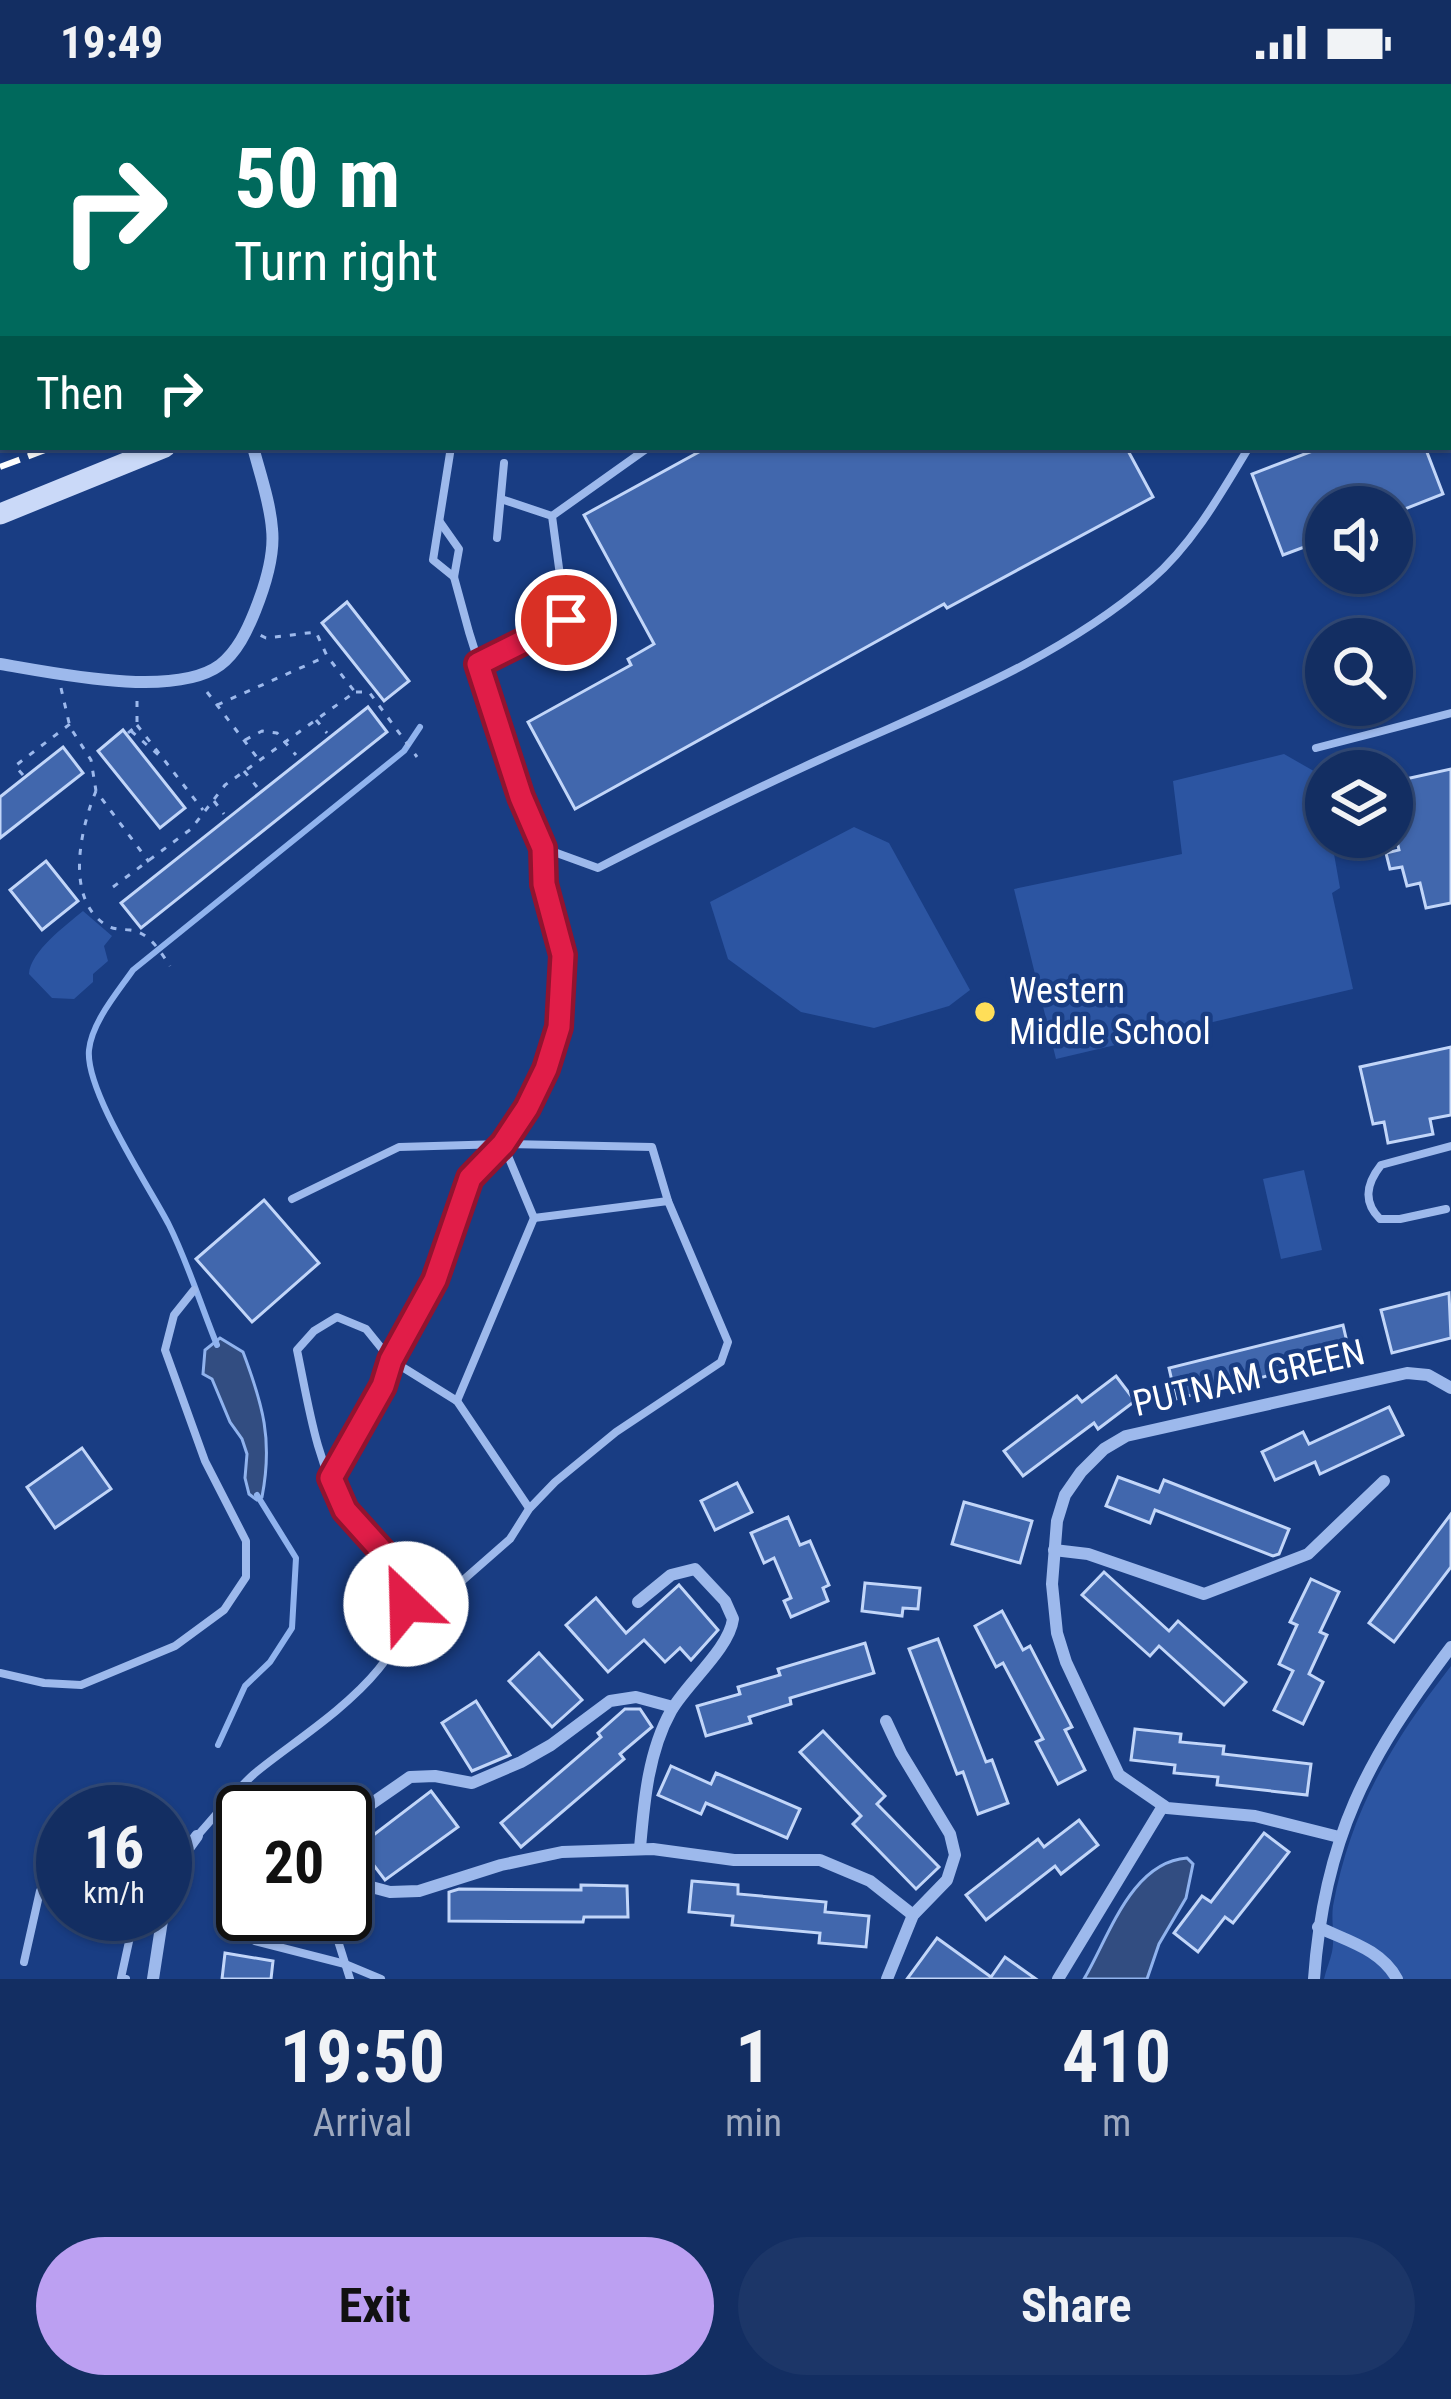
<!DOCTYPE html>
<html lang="en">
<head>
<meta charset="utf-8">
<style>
  body { margin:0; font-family:"Roboto Condensed",sans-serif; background:#1c3668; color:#f1f3f6; height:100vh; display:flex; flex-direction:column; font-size:45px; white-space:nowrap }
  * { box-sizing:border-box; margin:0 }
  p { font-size:39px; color:#9da8be }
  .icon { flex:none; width:66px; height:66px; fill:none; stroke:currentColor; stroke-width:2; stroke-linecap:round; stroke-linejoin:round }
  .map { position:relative; height:1895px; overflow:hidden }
  .drawer { display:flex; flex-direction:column; background:#132e62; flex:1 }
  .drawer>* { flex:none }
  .banner { position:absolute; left:0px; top:0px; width:1452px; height:366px; box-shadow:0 3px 9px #0004,0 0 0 3px #324a77; background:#00695c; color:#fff; overflow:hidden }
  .controls { position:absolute; left:1305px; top:402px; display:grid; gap:24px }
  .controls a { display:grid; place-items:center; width:108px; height:108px; border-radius:50%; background:#132e62; box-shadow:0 3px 9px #0004,0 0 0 3px #324a77; font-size:60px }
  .speed { position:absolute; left:36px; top:1701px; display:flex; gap:24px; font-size:60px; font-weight:700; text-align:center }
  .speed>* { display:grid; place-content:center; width:156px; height:156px; border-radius:50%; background:#132e62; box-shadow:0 3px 9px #0004,0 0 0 3px #324a77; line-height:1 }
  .speed small { font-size:30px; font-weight:400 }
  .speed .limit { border:6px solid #111; border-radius:18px; background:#fff; color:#111 }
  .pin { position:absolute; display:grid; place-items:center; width:102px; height:102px; color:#fff; margin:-51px; border:6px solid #fff; border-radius:50%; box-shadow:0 3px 12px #0007 }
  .me { position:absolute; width:132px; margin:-66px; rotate:336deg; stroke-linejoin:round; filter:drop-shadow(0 0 9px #0008) }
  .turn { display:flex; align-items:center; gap:42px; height:252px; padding:0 36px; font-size:54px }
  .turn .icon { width:156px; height:156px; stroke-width:2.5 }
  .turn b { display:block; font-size:84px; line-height:102px }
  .then { display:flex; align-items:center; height:114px; padding:0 36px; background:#0003; gap:24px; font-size:45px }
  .eta { display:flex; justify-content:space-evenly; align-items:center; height:204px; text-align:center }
  .eta b { font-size:72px; font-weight:700; line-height:84px }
  .button { display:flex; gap:24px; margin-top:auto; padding:24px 36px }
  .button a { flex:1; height:138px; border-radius:72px; background:#bca0f2; color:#111; font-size:48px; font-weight:700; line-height:138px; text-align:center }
  .button a+a { background:#1c3668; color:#f1f3f6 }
  .status { display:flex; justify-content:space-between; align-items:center; height:84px; padding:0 60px; background:#132e62; direction:ltr }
  .status svg { height:33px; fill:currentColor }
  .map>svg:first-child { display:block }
</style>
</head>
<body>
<div class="status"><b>19:49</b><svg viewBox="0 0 49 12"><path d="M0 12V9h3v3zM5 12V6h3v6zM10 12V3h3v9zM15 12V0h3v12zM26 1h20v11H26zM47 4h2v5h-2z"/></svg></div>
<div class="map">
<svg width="1451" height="1895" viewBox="0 0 1451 1895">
  <rect width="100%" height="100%" fill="#193d83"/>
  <g fill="#2c55a2">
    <path d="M1284 670 1319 690 1326 753H1331L1340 804 1332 809 1353 905 1056 975 1014 805 1182 770 1173 697Z"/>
    <path d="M854 743 889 759 970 906 949 922 874 944 801 928 728 875 710 818Z"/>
    <path d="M83 827 112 852 104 862 108 877 93 890V898L74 915 52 914 29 890C30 868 66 841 83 827Z"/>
    <path d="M1304 1086 1322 1166 1281 1175 1263 1095Z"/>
    <path d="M1451 1582V1895H1324C1326 1886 1330 1877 1332 1868 1335 1853 1331 1837 1333 1822 1351 1725 1392 1658 1451 1582Z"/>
  </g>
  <g fill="#324d81" stroke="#90b3ee" stroke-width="3">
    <path d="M220 1254 243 1268C263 1321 273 1356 262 1413L257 1416 249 1410 245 1394 247 1370 242 1355 230 1338 212 1295 203 1290 205 1266Z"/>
    <path d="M1187 1774 1193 1780 1186 1814 1159 1860 1147 1895H1084C1109 1853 1131 1778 1187 1774Z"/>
  </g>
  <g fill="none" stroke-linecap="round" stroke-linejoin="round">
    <g stroke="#90b3ee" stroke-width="6">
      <path d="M217 1261C201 1222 188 1179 169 1141 150 1104 85 1007 89 966 92 938 117 909 133 886L404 667 420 643"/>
      <path d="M218 1661 245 1602 270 1578 292 1544 296 1474 257 1411"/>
    </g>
  </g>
  <g fill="#4167ad" stroke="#c2d6f9" stroke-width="3">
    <path d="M708 363H1126L1153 413 947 524 944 520 575 725 528 638 631 581 628 575 654 560 584 431Z"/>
    <path d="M1323 363H1425L1443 410 1392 430V423H1326V455L1283 471 1252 390Z"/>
    <path d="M347 518 409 597 384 617 322 539Z"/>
    <path d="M368 623 387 648 141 844 121 819Z"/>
    <path d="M123 646 185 724 160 744 98 667Z"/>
    <path d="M63 663 83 689 0 754V713Z"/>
    <path d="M1451 685V819L1426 824 1420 799 1407 802 1402 783 1390 785 1386 769 1399 766 1392 736V698Z"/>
    <path d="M46 777 78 817 42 846 10 806Z"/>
    <path d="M1451 963V1031L1430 1035 1433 1050 1388 1059 1384 1038 1373 1040 1360 983Z"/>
    <path d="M264 1116 319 1179 252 1238 196 1175Z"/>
    <path d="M1449 1209 1451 1254 1392 1269 1381 1226Z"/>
    <path d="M1343 1241 1350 1271 1176 1315 1169 1284Z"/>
    <path d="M1116 1292 1135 1317 1098 1345 1094 1339 1023 1392 1004 1367 1077 1312 1082 1318Z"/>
    <path d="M1389 1323 1403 1351 1320 1390 1315 1378 1275 1396 1262 1368 1303 1348 1309 1360Z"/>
    <path d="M82 1364 111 1405 55 1444 27 1403Z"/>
    <path d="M1118 1393 1159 1408 1164 1396 1289 1445 1279 1470 1273 1472 1155 1426 1150 1439 1106 1422Z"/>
    <path d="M737 1399 752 1428 715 1446 701 1417Z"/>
    <path d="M964 1418 1032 1437 1020 1479 952 1460Z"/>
    <path d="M1451 1430V1483L1394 1558 1369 1539Z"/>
    <path d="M788 1433 800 1461 810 1457 829 1501 823 1504 828 1517 791 1533 784 1517 791 1514 774 1474 764 1479 751 1449Z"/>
    <path d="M1104 1488 1169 1547 1178 1537 1246 1598 1224 1621 1159 1562 1150 1572 1082 1511Z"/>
    <path d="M1311 1495 1339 1508 1320 1548 1327 1551 1309 1590 1323 1598 1303 1640 1274 1626 1293 1587 1279 1580 1297 1541 1290 1538Z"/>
    <path d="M865 1499 920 1504 918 1525 903 1524 902 1532 862 1527Z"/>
    <path d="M679 1501 718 1546 691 1576 680 1564 665 1578 644 1556 608 1588 566 1541 596 1514 626 1549Z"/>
    <path d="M1002 1527 1023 1566 1030 1562 1072 1643 1065 1646 1085 1686 1058 1700 1036 1658 1043 1655 1003 1579 996 1583 975 1542Z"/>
    <path d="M938 1555 986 1678 992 1676 1008 1719 978 1730 963 1688 957 1690 909 1565Z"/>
    <path d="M865 1559 874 1589 790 1614 791 1620 749 1633 751 1639 706 1652 697 1622 740 1610 738 1603 780 1591 778 1585Z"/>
    <path d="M539 1569 582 1616 552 1643 509 1597Z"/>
    <path d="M476 1617 510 1671 472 1687 442 1639Z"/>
    <path d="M625 1625H640L652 1643 620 1670 624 1675 521 1763 501 1739 601 1653 598 1649Z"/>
    <path d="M1135 1645 1181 1650 1180 1658 1224 1662 1223 1670 1311 1680 1307 1711 1217 1701 1218 1693 1174 1689 1175 1681 1131 1676Z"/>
    <path d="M823 1647 885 1712 877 1720 939 1783 916 1805 853 1740 861 1732 800 1668Z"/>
    <path d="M671 1682 711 1700 716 1689 800 1725 787 1754 706 1719 701 1730 658 1711Z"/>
    <path d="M431 1707 458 1743 385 1796 359 1762Z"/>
    <path d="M1079 1736 1098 1761 1061 1790 1055 1782 986 1836 966 1811 1038 1755 1044 1763Z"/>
    <path d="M1264 1749 1289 1768 1233 1839 1225 1833 1198 1868 1174 1849 1202 1812 1211 1818Z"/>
    <path d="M692 1797 738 1801V1810L826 1818 825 1828 869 1832 866 1863 819 1859 820 1849 732 1841 733 1832 689 1828Z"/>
    <path d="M581 1801 627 1802 628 1833H584L583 1838 449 1837V1808L459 1805 581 1806Z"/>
    <path d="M937 1854 991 1893 1005 1873 1036 1895H907Z"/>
    <path d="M225 1869 273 1877 271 1895H222Z"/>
  </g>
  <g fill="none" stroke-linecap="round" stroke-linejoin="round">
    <g stroke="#9db9ec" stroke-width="3" stroke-dasharray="6 9" stroke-linecap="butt">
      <path d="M61 604 70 643 91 676 96 707 149 778"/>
      <path d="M207 608 259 676"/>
      <path d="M356 608H369L417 673"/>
      <path d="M217 621 325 573"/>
      <path d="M316 636 327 649"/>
      <path d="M137 641 203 726"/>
      <path d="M131 647 162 674"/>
      <path d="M128 649 137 641V613"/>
      <path d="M245 656 262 647 277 649 296 671"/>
      <path d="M244 687 257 703"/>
      <path d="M23 691 15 682 70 640"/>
      <path d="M96 707C81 743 65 811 103 839 112 846 120 845 130 846 149 848 160 867 170 882"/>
      <path d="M214 717 224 730"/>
      <path d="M113 803 191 745 225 701 355 608 327 572 316 548 266 554 260 551"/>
    </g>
    <g stroke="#9db9ec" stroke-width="8">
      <path d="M451 363 433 476 454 493"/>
      <path d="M501 415 552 432"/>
      <path d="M440 438 459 465 454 493 469 548 521 713 543 764 598 784C672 746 746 709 821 675 934 623 1056 578 1151 496 1192 461 1222 408 1249 363"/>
      <path d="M497 454 504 379"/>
      <path d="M479 580 566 536 552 432 649 363"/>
      <path d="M1316 664 1451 629"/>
      <path d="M292 1115 399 1063 503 1060 652 1063 668 1117"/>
      <path d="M1446 1125 1400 1135H1380C1363 1118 1366 1100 1381 1081L1451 1062"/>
      <path d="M457 1317 534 1134"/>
      <path d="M529 1424 457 1317 391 1276 435 1196 470 1094 503 1060 527 1024 546 985 559 943 563 871 544 801 543 764"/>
      <path d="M405 1532 445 1512 510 1455 529 1425 555 1398 616 1348 721 1278 728 1258 668 1117 534 1134 503 1060"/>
      <path d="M0 1589 44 1599 81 1601 175 1562 224 1526 246 1493V1457L205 1377 165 1266 174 1231 194 1206"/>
      <path d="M198 1751C216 1731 234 1708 254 1690 307 1645 438 1574 399 1488 388 1464 359 1447 345 1425 316 1379 308 1318 297 1266L314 1247 337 1233 366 1245 391 1276 383 1302 331 1394"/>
      <path d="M257 1830 253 1846 255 1857 345 1880 381 1895"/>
      <path d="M288 1830 333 1841 350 1895"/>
      <path d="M24 1878 40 1807 63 1794"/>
      <path d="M126 1895 121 1894 135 1830"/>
    </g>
    <g stroke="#9db9ec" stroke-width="12">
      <path d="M0 580C54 589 174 615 220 581 237 568 247 547 255 527 265 502 275 472 272 445 270 418 260 390 253 363"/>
      <path d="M1054 1466 1088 1470 1204 1510 1308 1470 1384 1397"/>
      <path d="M638 1518 671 1491 695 1485 725 1517 733 1535C729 1565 687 1599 671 1627 648 1668 644 1719 640 1764"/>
      <path d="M886 1637 901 1669 950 1750 955 1771 947 1796 913 1831 887 1895"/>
      <path d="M345 1738 410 1693 435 1692 472 1699 521 1678 551 1661 610 1617 636 1613 673 1623"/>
      <path d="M1339 1753 1255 1732 1167 1724 1119 1691 1066 1578 1057 1549 1052 1500 1057 1437 1065 1411 1081 1388 1104 1365 1126 1352 1407 1289 1428 1291 1451 1304"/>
      <path d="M345 1776 364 1801 390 1808 419 1807 501 1781 562 1768 653 1765 734 1776H820L870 1797 913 1831"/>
      <path d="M165 1814 178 1778 197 1752"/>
      <path d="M1318 1843C1347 1857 1381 1865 1397 1895"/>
      <path d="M153 1895 163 1830"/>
      <path d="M1058 1895 1163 1722"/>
      <path d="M1314 1895C1324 1754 1367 1674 1451 1563"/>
    </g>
    <g stroke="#cad9f8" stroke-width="21">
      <path d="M712 0 713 3"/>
      <path d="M0 430 165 363"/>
    </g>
    <g stroke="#fff" stroke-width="30">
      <path d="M440 3 449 0"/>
      <path d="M602 3 610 0"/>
      <path d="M0 164 3 163"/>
      <path d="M0 224 3 223"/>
    </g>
    <g stroke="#fff" stroke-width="6" stroke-dasharray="21 9" stroke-linecap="butt">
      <path d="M947 3 955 0"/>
      <path d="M978 3 986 0"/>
      <path d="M1012 3 1021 0"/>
      <path d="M1043 3 1052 0"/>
      <path d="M0 350 3 349"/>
      <path d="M0 383 53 363"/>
    </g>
  </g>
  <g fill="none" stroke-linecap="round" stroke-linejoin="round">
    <g stroke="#92132f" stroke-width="30">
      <path id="route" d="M406 1520 399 1486 345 1426 331 1394 383 1302 391 1276 435 1196 470 1094 503 1060 527 1024 546 985 559 943 563 871 544 800 543 764 521 713 478 580 566 536"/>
    </g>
    <use href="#route" stroke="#e11d48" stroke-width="21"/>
  </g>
  <circle fill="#ffde58" stroke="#193d83" stroke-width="4.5" cx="985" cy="928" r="12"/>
  <g text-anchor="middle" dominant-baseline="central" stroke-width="9" stroke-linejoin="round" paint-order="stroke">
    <g font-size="36" fill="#fff" stroke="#193d83" text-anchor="start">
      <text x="1009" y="907">Western<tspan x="1009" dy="41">Middle School</tspan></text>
    </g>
    <g font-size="36" fill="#fff" stroke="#193d83">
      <text transform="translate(1249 1294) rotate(-13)">PUTNAM GREEN</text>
    </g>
  </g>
</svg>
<div class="controls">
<a><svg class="icon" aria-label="sound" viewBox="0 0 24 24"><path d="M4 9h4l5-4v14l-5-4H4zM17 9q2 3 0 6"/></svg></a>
<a><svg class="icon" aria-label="search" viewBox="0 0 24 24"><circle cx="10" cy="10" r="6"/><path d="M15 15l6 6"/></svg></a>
<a><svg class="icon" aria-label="layers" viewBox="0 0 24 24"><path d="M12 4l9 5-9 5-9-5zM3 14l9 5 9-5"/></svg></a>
</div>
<div class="speed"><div>16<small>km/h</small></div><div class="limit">20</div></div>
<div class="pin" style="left:566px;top:536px;background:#d93025"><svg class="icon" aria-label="arrive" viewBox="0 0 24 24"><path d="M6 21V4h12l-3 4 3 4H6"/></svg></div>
<svg class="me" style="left:406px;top:1520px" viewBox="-20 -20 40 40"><circle r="19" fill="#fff"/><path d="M0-13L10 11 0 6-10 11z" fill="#e11d48"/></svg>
<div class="banner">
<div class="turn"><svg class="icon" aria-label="right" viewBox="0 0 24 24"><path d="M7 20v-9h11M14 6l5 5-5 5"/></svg><div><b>50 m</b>Turn right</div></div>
<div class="then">Then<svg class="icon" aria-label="right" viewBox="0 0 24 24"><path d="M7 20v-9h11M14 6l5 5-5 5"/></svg></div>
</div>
</div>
<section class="drawer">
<div class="eta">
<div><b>19:50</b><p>Arrival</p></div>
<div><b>1</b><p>min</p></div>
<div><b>410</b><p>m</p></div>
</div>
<div class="button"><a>Exit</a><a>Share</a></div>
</section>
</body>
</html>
